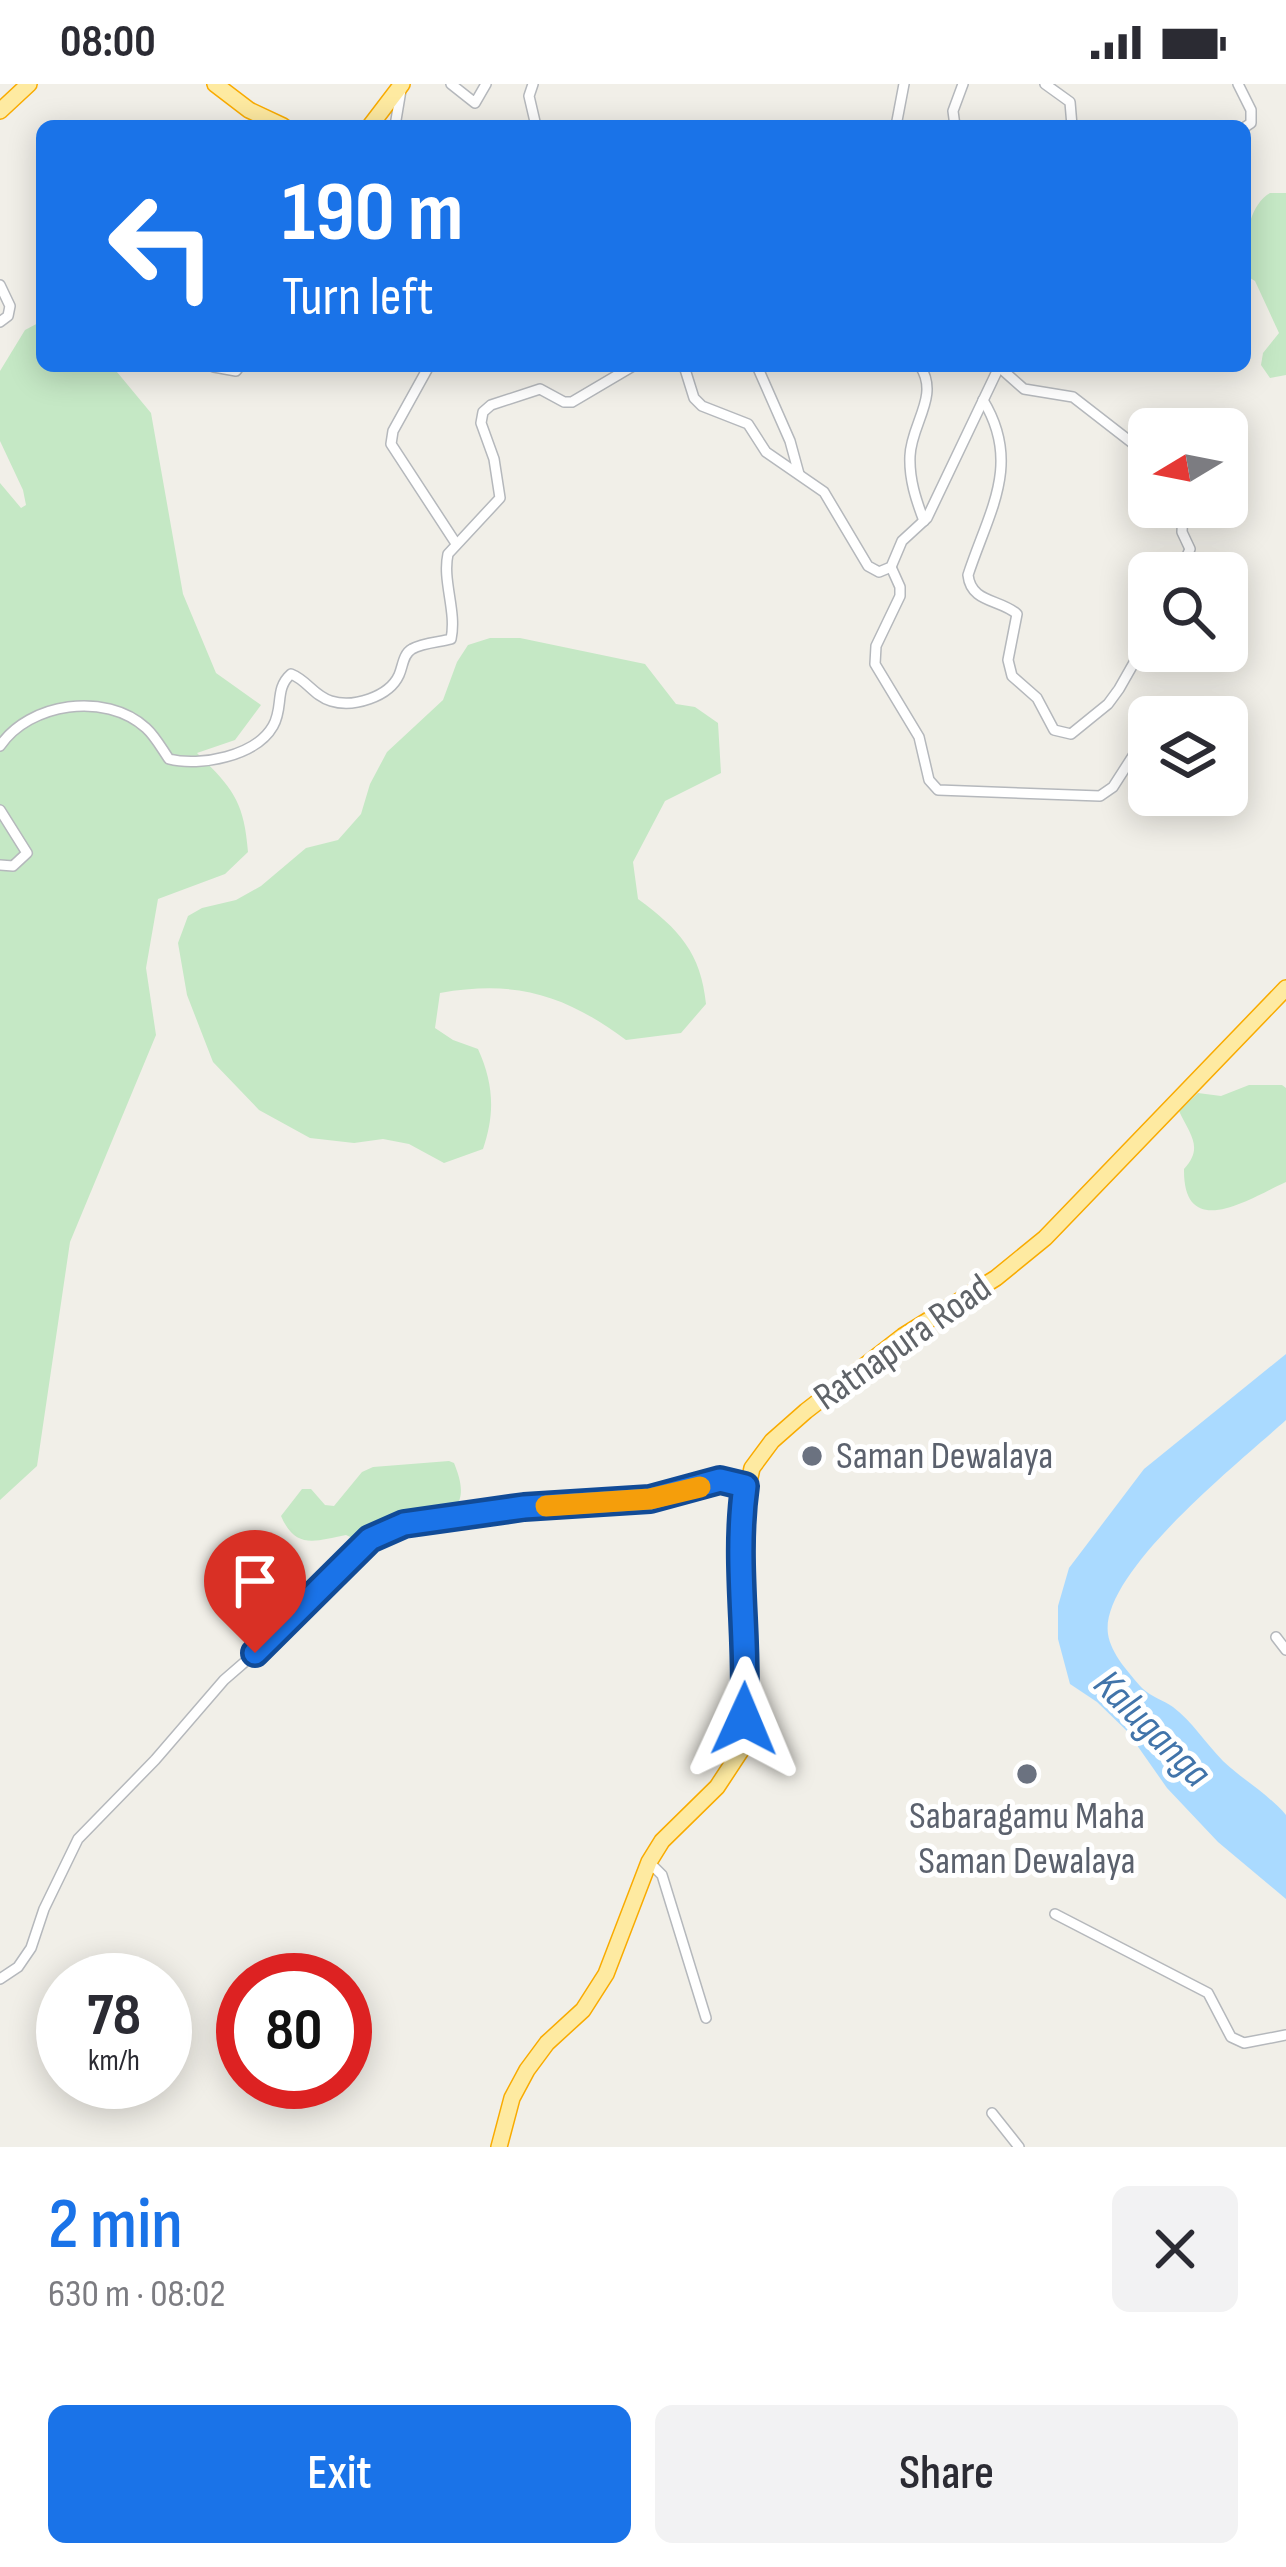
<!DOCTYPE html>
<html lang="en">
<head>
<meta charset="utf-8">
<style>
  body { margin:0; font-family:"Sofia Sans Condensed",sans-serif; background:#f2f2f3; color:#2b2b33; height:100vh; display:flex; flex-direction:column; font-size:45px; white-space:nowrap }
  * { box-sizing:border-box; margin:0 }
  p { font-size:39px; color:#7c7c81 }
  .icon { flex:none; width:66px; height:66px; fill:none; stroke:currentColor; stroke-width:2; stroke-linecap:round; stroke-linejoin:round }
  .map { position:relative; height:2063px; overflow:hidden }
  .panel { display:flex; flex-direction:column; background:#fff; flex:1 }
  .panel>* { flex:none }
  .banner { position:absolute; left:36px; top:36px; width:1215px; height:252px; border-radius:18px; box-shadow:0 6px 30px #0003; background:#1a73e8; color:#fff; overflow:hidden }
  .needle { width:78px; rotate:260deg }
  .buttons { position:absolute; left:1128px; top:324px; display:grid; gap:24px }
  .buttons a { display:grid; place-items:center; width:120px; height:120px; border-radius:18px; background:#fff; box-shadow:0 6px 30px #0003; font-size:60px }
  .speed { position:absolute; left:36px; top:1869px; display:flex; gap:24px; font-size:60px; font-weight:700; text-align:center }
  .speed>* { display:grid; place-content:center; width:156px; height:156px; border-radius:50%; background:#fff; box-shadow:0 6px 30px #0003; line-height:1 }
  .speed small { font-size:30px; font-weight:400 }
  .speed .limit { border:18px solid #d22; background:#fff; color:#111 }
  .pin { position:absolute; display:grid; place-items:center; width:102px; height:102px; color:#fff; margin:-123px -51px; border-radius:50% 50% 50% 0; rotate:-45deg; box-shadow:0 0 12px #0007 }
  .pin .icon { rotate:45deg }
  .me { position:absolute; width:132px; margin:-66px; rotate:1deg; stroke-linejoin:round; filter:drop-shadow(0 0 9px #0008) }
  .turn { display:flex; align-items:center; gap:42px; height:252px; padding:0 48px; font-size:54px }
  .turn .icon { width:156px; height:156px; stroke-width:2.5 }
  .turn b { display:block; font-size:84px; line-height:102px }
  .round { display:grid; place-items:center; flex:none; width:126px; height:126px; border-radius:18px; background:#f2f2f3 }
  .headline { display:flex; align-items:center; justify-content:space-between; height:204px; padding:0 48px }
  h1 { font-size:72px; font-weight:600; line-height:90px; color:#1a73e8 }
  .primary-button { display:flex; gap:24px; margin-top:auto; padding:24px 48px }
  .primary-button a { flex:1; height:138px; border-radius:18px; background:#1a73e8; color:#fff; font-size:48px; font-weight:600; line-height:138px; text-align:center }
  .primary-button a+a { background:#f2f2f3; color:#2b2b33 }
  .status { display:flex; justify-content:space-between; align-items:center; height:84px; padding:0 60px; background:#fff; direction:ltr }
  .status svg { height:33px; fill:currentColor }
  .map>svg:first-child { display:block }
</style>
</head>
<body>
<div class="status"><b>08:00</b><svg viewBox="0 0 49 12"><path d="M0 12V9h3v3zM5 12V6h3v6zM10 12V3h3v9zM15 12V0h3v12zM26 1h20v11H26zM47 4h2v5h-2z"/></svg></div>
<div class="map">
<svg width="1286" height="2063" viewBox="0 0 1286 2063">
  <rect width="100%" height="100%" fill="#f1efe8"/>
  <g fill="#c5e8c5">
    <path d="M1270 109H1286V291L1270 294 1261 281 1263 269 1279 249 1255 197 1245 191C1245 165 1245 124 1270 109Z"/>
    <path d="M42 237V282H112L151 329 183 510 216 589 261 621 235 656 197 669C232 704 244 716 248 768L225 790 158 815 146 884 156 951 70 1158 37 1382 0 1416V399L21 424 26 421 23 406 0 357V287L25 246Z"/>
    <path d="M490 554H520L645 580 676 620 695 623 718 639 721 689 665 717 633 778 638 815C679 845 701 869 706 920L681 949 626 956C564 910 516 896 440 909L435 944 453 956 478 965C494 1000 495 1030 483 1065L444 1079 409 1060 383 1055 354 1059 310 1054 259 1026 213 978 187 911 178 859 188 832 202 824 236 816 261 802 306 764 338 756 361 730 370 700 387 668 443 616 457 578 468 561Z"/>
    <path d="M1249 1001H1282L1286 1004V1098C1252 1113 1183 1160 1184 1085 1204 1063 1190 1051 1179 1027L1198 1009 1221 1012Z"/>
    <path d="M449 1377 454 1379C460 1394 466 1412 454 1425L396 1439 357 1456 346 1451C315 1457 296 1466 281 1432L302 1405H311L325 1421 334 1422 362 1388 373 1383Z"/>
  </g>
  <path fill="#aadaff" d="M1286 1270V1336C1242 1376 1099 1489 1108 1550 1111 1570 1129 1589 1142 1604 1151 1613 1163 1616 1173 1623 1192 1637 1206 1660 1223 1677 1243 1696 1267 1709 1286 1731V1815L1218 1758 1167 1704 1127 1647 1097 1618 1070 1600 1058 1555V1522L1069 1484 1144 1385Z"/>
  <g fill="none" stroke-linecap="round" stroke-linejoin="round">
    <g stroke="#b5b8bc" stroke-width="12">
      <g id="minor">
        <path d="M451 0 475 19 486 0"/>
        <path d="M533 0 529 12 536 42"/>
        <path d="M1045 0 1070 18 1072 42"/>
        <path d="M1238 0 1251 26V39L1245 43"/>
        <path d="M395 42 401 6"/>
        <path d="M896 42 904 0"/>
        <path d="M955 42 953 27 963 0"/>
        <path d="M0 201 10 222 8 232 0 238"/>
        <path d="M429 282 393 347 391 360 455 458"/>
        <path d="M684 282 694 314 702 322 748 340 766 368 824 408 868 482 879 488 891 483 902 457 927 434 999 283"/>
        <path d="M757 282 790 357 799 390"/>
        <path d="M920 282C940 312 911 340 910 372 909 395 916 416 924 437"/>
        <path d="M998 282 1024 305 1073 313 1149 372"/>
        <path d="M214 283 236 287 240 282"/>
        <path d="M983 316C1022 380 989 427 968 491 971 519 1000 515 1017 530L1008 576 1012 592 1037 614 1054 646 1071 650 1108 620 1119 605 1144 561 1149 521"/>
        <path d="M891 483 900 503V512L876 562 875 580 919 653 929 696 938 706 1100 712 1113 703 1147 650"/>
        <path d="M1169 489 1186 474 1190 465 1182 448 1183 423"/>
        <path d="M0 662C29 619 105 607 146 644 155 652 162 665 169 675 200 683 256 672 273 642 284 623 274 605 291 590 307 596 314 612 331 617 353 624 389 613 399 591 403 582 403 570 412 565 422 559 440 558 451 555 457 527 442 497 448 470L500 414 494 375 481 339 483 328 491 321 540 305 564 318H572L633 282"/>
        <path d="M0 726 27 769 13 782 0 781"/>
        <path d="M1276 1553 1286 1566"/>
        <path d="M649 1778 662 1791 706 1934"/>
        <path d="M1055 1830 1208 1909 1231 1953 1244 1959 1286 1951"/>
        <path d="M0 1895 18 1883 31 1864 44 1825 78 1755 155 1676 224 1596 285 1543 370 1455 404 1440 524 1423 650 1416 720 1396 745 1402"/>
        <path d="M992 2029 1019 2063"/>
      </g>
    </g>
    <g stroke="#f9ab00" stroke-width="18">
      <g id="trunk">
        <path d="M215 0 249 26 283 42"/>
        <path d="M0 27 29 0"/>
        <path d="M370 42 402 0"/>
        <path d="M499 2063 512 2014 527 1986 547 1959 583 1926 606 1890 649 1778 662 1757 717 1703 742 1665 744 1538 737 1454 752 1384 772 1357 806 1327 903 1252 996 1194 1045 1154 1286 904"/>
      </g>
    </g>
    <use href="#minor" stroke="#fff" stroke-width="9"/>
    <use href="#trunk" stroke="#feeaa1" stroke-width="15"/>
  </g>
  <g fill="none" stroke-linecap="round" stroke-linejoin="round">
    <g stroke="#114b97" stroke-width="30">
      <path id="route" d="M255 1569 370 1455 404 1440 524 1423 650 1415 720 1396 745 1402C734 1480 749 1556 744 1635"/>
    </g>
    <use href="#route" stroke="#1a73e8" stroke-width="21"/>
    <path stroke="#f59e0b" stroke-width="21" d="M546 1422 650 1415 700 1403"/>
  </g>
  <g fill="#6b7280" stroke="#fff" stroke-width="4.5">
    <circle cx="812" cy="1372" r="12"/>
    <circle cx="1027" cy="1690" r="12"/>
  </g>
  <g text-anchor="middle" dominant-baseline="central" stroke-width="10" stroke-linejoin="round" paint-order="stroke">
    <g font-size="39" fill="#5f6368" stroke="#fff">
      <text transform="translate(903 1259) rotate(-35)">Ratnapura Road</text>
    </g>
    <g font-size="39" fill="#5b616d" stroke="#fff" text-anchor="start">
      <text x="836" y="1372">Saman Dewalaya</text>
      <text x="1027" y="1732" text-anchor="middle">Sabaragamu Maha<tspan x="1027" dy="45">Saman Dewalaya</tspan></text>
    </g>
    <g font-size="42" font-style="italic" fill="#4174aa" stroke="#fff">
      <text transform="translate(1152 1645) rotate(45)">Kaluganga</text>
    </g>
  </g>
</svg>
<div class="buttons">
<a><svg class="needle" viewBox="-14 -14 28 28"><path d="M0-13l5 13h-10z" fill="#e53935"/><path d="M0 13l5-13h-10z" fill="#7c7c81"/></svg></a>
<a><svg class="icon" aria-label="search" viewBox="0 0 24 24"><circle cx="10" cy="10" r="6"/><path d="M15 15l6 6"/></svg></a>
<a><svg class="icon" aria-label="layers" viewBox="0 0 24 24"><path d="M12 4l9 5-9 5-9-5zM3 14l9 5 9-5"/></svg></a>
</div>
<div class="speed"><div>78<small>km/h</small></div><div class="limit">80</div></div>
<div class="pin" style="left:255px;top:1569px;background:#d93025"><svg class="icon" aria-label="arrive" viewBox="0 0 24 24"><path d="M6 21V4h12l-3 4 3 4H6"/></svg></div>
<svg class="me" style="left:744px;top:1635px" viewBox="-20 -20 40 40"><path d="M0-17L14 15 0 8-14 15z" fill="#1a73e8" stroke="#fff" stroke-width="4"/></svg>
<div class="banner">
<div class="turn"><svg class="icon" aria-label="left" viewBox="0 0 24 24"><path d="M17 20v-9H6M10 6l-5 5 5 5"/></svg><div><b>190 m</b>Turn left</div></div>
</div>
</div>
<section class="panel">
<div class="headline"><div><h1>2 min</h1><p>630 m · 08:02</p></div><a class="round"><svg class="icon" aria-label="close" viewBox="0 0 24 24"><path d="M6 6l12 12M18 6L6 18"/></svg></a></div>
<div class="primary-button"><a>Exit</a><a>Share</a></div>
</section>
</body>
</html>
